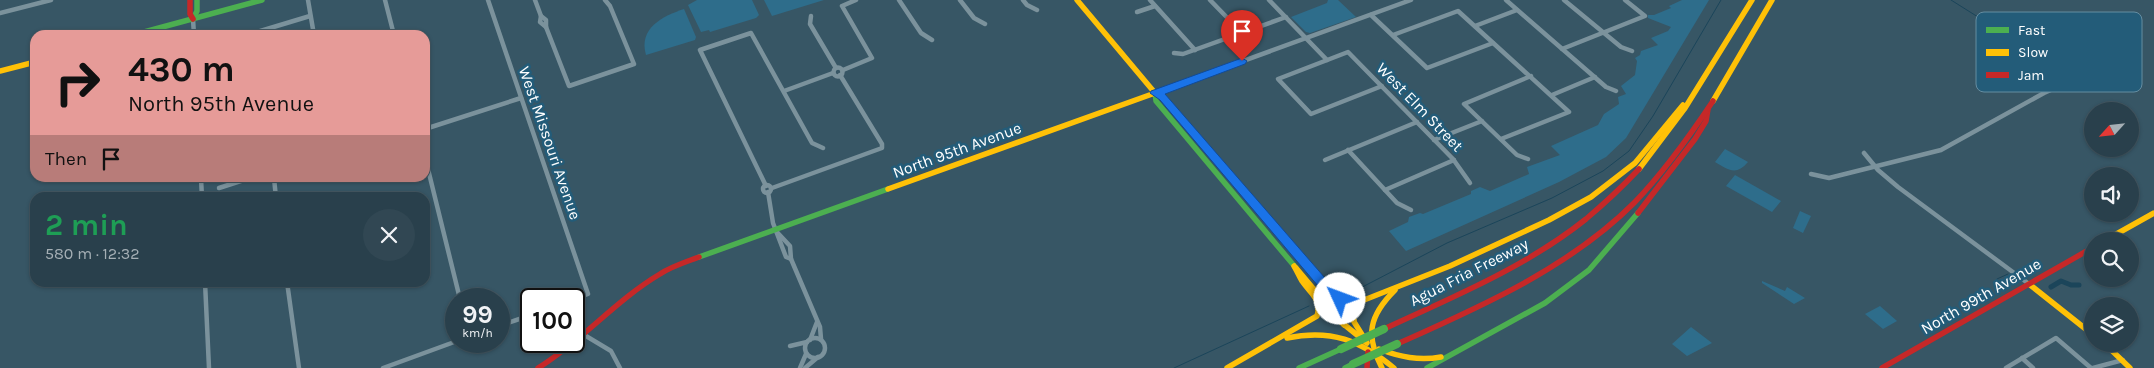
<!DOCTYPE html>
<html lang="en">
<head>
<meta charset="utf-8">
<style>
  body { margin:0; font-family:Karla,sans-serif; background:#314753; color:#f1f3f6; height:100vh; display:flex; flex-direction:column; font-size:19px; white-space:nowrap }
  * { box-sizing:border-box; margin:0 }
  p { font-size:16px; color:#a5afb5 }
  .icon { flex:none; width:28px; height:28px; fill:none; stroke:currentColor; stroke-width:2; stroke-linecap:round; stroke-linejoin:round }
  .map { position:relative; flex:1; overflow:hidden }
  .side { position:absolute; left:30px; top:192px; width:400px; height:95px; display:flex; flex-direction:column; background:#29404c; border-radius:15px; box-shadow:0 1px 4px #0004,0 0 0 1px #455964 }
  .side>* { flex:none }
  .banner { position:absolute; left:30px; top:30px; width:400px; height:152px; border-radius:15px; box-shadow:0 1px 4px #0004,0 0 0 1px #455964; background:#e69b98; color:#111; overflow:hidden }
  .needle { width:32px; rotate:243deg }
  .fabs { position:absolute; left:2084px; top:102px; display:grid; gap:10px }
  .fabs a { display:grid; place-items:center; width:55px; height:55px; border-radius:50%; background:#29404c; box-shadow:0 1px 4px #0004,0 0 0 1px #455964; font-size:25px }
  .speed { position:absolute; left:445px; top:288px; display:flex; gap:10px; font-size:25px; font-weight:700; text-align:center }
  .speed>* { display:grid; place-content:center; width:65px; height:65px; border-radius:50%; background:#29404c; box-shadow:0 1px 4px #0004,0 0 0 1px #455964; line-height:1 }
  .speed small { font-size:12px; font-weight:400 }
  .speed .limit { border:2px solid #111; border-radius:8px; background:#fff; color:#111 }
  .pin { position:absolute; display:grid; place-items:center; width:42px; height:42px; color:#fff; margin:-51px -21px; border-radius:50% 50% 50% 0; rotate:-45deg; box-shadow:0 0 5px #0007 }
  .pin .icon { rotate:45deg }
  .me { position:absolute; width:55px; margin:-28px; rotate:313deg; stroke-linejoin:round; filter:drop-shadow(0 0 4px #0008) }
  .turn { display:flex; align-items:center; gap:18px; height:105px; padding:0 15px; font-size:22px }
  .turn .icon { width:65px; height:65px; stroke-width:2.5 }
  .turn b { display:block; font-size:35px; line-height:42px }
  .then { display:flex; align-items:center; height:48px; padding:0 15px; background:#0003; gap:10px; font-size:19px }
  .round { display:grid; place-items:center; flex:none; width:52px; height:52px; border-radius:26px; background:#314753 }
  .headline { display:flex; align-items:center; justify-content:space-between; height:85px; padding:0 15px }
  h1 { font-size:30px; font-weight:700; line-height:38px; color:#1e9e55 }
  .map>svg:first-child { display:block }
</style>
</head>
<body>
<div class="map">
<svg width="2154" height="368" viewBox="0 0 2154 368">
  <rect width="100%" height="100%" fill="#375665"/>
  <g fill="#2e6d8b">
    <path d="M697 0H752L759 15 756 18 710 32 709 30 701 32 688 5Z"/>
    <path d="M764 0H824L772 16Z"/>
    <path d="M1328 0H1338L1356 17 1310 33 1306 32 1291 17 1327 3Z"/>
    <path d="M1682 0H1709L1626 138 1606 157 1559 182 1406 251 1389 231 1408 222 1409 217 1420 213 1423 214 1471 194V191L1480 187 1490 191 1529 174 1527 167 1560 155 1551 146 1598 125 1604 114 1619 104 1618 97 1626 94 1621 86 1635 75 1637 61 1635 58 1640 55 1641 51 1658 45 1651 38 1668 31 1671 27 1648 18V15H1654L1671 8 1669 6Z"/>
    <path d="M684 9 696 37 695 40 646 55C638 28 663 16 684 9Z"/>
    <path d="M1725 149 1748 162C1736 176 1729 170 1715 162Z"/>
    <path d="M1735 175 1781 201 1772 212 1726 186Z"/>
    <path d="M1800 211 1811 216 1803 233 1793 228Z"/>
    <path d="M1762 281 1785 291 1787 287 1805 298 1794 304 1762 283Z"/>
    <path d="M1880 306 1897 321 1883 329 1865 314Z"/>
    <path d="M1691 327 1712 343 1687 356 1672 344Z"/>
  </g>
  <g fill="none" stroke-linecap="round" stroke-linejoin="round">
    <g stroke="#1b455a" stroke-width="1">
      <path d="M1951 0 2021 44"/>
      <path d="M1997 279 2008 274"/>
      <path d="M1347 295 1447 243 1552 198 1603 171 1629 151 1653 116 1721 0"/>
      <path d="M1174 368 1309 306"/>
    </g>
    <path stroke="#1b455a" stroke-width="5" d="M2051 287 2061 281 2071 285H2079"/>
    <g stroke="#7b929c" stroke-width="4.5">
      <path d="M308 0 314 35"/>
      <path d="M385 0 394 35"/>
      <path d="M488 0 588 294 574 299"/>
      <path d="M535 0 541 16 540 22 546 27"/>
      <path d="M899 0 921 33 932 40"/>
      <path d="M960 0 974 18 985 24"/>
      <path d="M1023 0 1027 5 1037 10"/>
      <path d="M1150 0 1195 50"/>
      <path d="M1210 0 1242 33"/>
      <path d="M1269 0 1327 60"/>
      <path d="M1506 0 1606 87 1616 91"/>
      <path d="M1564 0 1621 47 1632 51"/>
      <path d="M1137 12 1155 6"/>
      <path d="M0 13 51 0"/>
      <path d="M1371 15 1427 68 1493 43"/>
      <path d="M541 16 546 20V27L569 86 634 64 610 6 605 0"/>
      <path d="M811 16 810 24 836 68"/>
      <path d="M193 19 194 35"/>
      <path d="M1475 26 1517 10"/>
      <path d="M257 32 310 16"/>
      <path d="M1393 35 1458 11 1569 112 1501 139"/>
      <path d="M1562 49 1645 16 1625 0"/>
      <path d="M1174 53 1183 54 1286 17"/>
      <circle cx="838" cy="72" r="4.5"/>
      <path d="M843 70 872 58 842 6 856 0"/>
      <path d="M1382 86 1311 114 1278 79 1348 52 1453 159 1470 183"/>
      <path d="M784 91 833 73"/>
      <path d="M1155 93 1411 0"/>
      <path d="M1552 95 1595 77"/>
      <path d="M425 129 521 98"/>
      <path d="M1434 140 1482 121"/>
      <path d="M1348 150 1397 203 1411 210"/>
      <path d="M1864 153 1878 170 1898 187 2029 284"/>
      <path d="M425 157 460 299"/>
      <path d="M1528 159 1517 155 1464 104 1531 76"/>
      <path d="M1325 160 1417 122"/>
      <path d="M1811 174 1829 178 1941 150 2044 93 2080 77"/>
      <path d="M201 178 202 198"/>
      <path d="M274 178 276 198"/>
      <circle cx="767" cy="189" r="4"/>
      <path d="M766 186 700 50 751 33 812 143 823 148"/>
      <path d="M219 188 250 178"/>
      <path d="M772 188 882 148V144L840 75"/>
      <path d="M1385 190 1454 160"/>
      <path d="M768 192 773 223 786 257 791 259"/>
      <path d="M775 230 790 246 791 259 820 327 821 339"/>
      <path d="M205 282 209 368"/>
      <path d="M287 282 299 368"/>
      <path d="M499 326 531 315"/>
      <path d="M586 336 611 351 620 368"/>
      <circle cx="815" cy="348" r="10"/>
      <path d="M810 340 817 322"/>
      <path d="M790 346 807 342"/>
      <path d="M2022 358 2033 368"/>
      <path d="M383 368 457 341"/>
      <path d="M800 368 806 354"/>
      <path d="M805 368 818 357"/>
      <path d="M2006 368 2056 338 2091 368"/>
      <path d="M2093 368 2123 360"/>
    </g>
    <g stroke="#4caf50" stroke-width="5.5">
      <path d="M193 19 197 11V0"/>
      <path d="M133 35 262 0"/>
      <path d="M1155 93 1156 101 1296 268"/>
      <path d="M699 257 888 189"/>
      <path d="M1299 368 1341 349"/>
      <path d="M1345 368 1353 364"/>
      <path d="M1427 368 1545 303 1589 270 1638 213"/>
    </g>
    <g stroke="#ffc107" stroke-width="5.5">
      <path d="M1077 0 1155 93 1164 98 1354 320"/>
      <path d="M0 71 35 62"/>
      <path d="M1713 101 1772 0"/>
      <path d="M1639 169 1685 108 1752 0"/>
      <path d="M888 189 1155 93"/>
      <path d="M2104 241 2154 213"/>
      <path d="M1296 268 1344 325"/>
      <path d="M2029 284 2092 334"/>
      <path d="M1328 290 1344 301 1359 302 1450 266 1549 220 1591 197 1635 163 1683 105"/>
      <path d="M1351 317 1366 341"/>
      <path d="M1341 322 1367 343"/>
      <path d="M1287 338C1331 329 1360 340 1394 368"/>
      <path d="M2105 344 2130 368"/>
      <path d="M1379 349C1400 357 1419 361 1441 357"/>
      <path d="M1227 368 1317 316C1322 299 1310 293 1302 281 1299 276 1297 271 1294 266"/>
      <path d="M1382 368C1365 335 1369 316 1395 290"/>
    </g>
    <g stroke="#c62828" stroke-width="5.5">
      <path d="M190 0V14L193 19"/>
      <path d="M1638 213 1695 139 1706 121 1708 109"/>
      <path d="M1384 329C1453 297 1526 267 1586 219 1605 203 1622 187 1639 169"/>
      <path d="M1397 344C1480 307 1569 268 1634 203 1664 172 1689 137 1713 101"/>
      <path d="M538 368C582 341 616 300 660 274 672 266 686 262 699 257"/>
      <path d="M1367 368 1368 352"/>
      <path d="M1882 368 2092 248"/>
    </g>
    <g stroke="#4caf50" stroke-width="8">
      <path d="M1341 349 1384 329"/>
      <path d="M1353 364 1397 344"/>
    </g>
  </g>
  <path fill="#1a73e8" stroke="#114b97" d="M1242 58 1247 61 1245 64 1165 94 1332 286 1346 299 1344 303H1335L1324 293 1160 100 1150 93 1151 91Z"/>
  <g text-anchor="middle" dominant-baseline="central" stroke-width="5" stroke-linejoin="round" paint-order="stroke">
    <g font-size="16" fill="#fff" stroke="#235c79">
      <text transform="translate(1420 107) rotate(46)">West Elm Street</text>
      <text transform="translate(550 143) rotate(71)">West Missouri Avenue</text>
      <text transform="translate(957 150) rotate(-20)">North 95th Avenue</text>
      <text transform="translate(1469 272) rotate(-27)">Agua Fria Freeway</text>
      <text transform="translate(1981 296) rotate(-30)">North 99th Avenue</text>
    </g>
  </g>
  <rect x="1976" y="12" width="166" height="80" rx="8" fill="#235c79" stroke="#658da1" stroke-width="1"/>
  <rect x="1986" y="27" width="23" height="6" fill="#4caf50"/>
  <rect x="1986" y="49" width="23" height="7" fill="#ffc107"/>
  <rect x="1986" y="72" width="23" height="6" fill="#c62828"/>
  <g font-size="14" fill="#fff">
    <text x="2018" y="35">Fast</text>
    <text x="2018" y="57">Slow</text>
    <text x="2018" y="80">Jam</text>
  </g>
</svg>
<div class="fabs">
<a><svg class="needle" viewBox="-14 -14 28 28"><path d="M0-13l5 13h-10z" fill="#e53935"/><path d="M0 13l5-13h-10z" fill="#a5afb5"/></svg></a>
<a><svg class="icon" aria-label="sound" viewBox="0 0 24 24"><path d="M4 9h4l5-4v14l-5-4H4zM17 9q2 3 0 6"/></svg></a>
<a><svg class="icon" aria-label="search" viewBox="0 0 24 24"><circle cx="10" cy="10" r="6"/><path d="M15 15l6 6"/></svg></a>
<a><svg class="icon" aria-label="layers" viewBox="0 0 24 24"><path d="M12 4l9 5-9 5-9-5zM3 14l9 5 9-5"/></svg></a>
</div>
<div class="speed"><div>99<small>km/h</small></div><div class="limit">100</div></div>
<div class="pin" style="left:1242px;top:61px;background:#d93025"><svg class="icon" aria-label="arrive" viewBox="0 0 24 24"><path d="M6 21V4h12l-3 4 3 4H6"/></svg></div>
<svg class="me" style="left:1340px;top:299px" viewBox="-20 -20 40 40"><circle r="19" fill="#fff"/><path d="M0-13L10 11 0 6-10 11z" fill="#1a73e8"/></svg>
<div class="banner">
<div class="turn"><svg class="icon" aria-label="right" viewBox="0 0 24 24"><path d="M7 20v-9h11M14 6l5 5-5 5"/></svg><div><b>430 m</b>North 95th Avenue</div></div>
<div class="then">Then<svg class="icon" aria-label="arrive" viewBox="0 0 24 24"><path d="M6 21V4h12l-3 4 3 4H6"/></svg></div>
</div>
<section class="side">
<div class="headline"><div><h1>2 min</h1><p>580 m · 12:32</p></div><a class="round"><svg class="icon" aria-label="close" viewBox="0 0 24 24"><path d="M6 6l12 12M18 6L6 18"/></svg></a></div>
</section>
</div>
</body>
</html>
